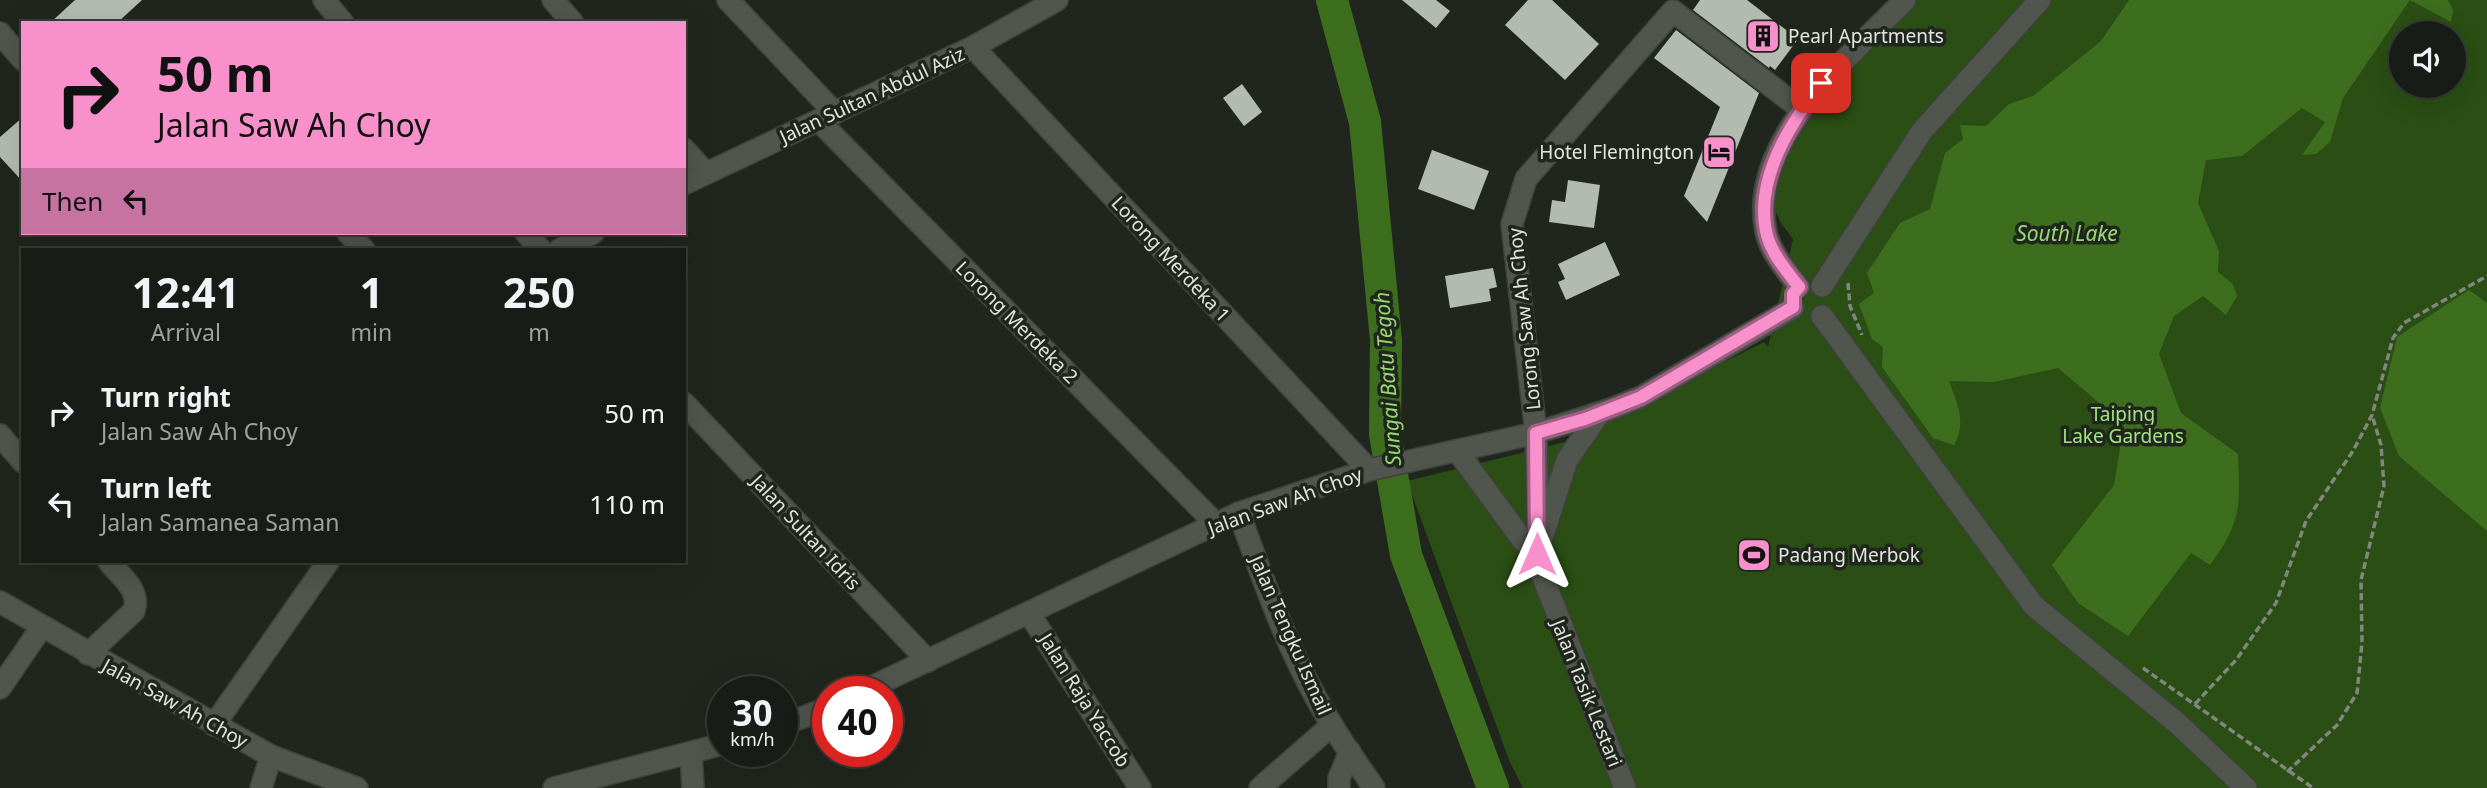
<!DOCTYPE html>
<html lang="en">
<head>
<meta charset="utf-8">
<style>
  body { margin:0; font-family:"Noto Sans",sans-serif; background:#252923; color:#f1f3f6; height:100vh; display:flex; flex-direction:column; font-size:26px; white-space:nowrap }
  * { box-sizing:border-box; margin:0 }
  p { font-size:23px; color:#9fa1a1 }
  .icon { flex:none; width:38px; height:38px; fill:none; stroke:currentColor; stroke-width:2; stroke-linecap:round; stroke-linejoin:round }
  .map { position:relative; flex:1; overflow:hidden }
  .details { position:absolute; left:21px; top:248px; width:665px; height:315px; display:flex; flex-direction:column; background:#181c16; border-radius:0px; box-shadow:0 7px 28px #0002,0 0 0 2px #363a35 }
  .details>* { flex:none }
  .banner { position:absolute; left:21px; top:21px; width:665px; height:214px; border-radius:0px; box-shadow:0 7px 28px #0002,0 0 0 2px #363a35; background:#f890cb; color:#111; overflow:hidden }
  .tools { position:absolute; left:2389px; top:21px; display:grid; gap:14px }
  .tools a { display:grid; place-items:center; width:77px; height:77px; border-radius:50%; background:#181c16; box-shadow:0 7px 28px #0002,0 0 0 2px #363a35; font-size:35px }
  .speed { position:absolute; left:707px; top:676px; display:flex; gap:14px; font-size:35px; font-weight:700; text-align:center }
  .speed>* { display:grid; place-content:center; width:91px; height:91px; border-radius:50%; background:#181c16; box-shadow:0 7px 28px #0002,0 0 0 2px #363a35; line-height:1 }
  .speed small { font-size:18px; font-weight:400 }
  .speed .limit { border:10px solid #d22; background:#fff; color:#111 }
  .pin { position:absolute; display:grid; place-items:center; width:60px; height:60px; color:#fff; margin:-30px; border-radius:14px; box-shadow:0 4px 10px #0006 }
  .me { position:absolute; width:77px; margin:-38px; rotate:0deg; stroke-linejoin:round; filter:drop-shadow(0 0 5px #0008) }
  .turn { display:flex; align-items:center; gap:24px; height:147px; padding:0 21px; font-size:32px }
  .turn .icon { width:91px; height:91px; stroke-width:2.5 }
  .turn b { display:block; font-size:49px; line-height:60px }
  .then { display:flex; align-items:center; height:66px; padding:0 21px; background:#0003; gap:14px; font-size:26px }
  .eta { display:flex; justify-content:space-evenly; align-items:center; height:119px; text-align:center }
  .eta b { font-size:42px; font-weight:700; line-height:49px }
  ul { padding:0; list-style:none }
  li { display:flex; align-items:center; gap:21px; height:91px; padding:0 21px }
  li div { flex:1 }
  li b { display:block; font-size:26px }
  li em { font-style:normal }
  .map>svg:first-child { display:block }
</style>
</head>
<body>
<div class="map">
<svg width="2487" height="788" viewBox="0 0 2487 788">
  <rect width="100%" height="100%" fill="#20261e"/>
  <path fill="#2a4e14" fill-rule="evenodd" d="M1912 0H2487V788H1523L1509 760 1407 481 1565 442 1764 342 1768 347 1793 239 1781 223 1773 206 1775 180 1801 117ZM2401 33H2454V86H2401Z"/>
  <g fill="#3d6e1e">
    <path d="M2129 0H2448L2453 10 2451 22 2410 0 2343 98 2330 142 2316 154 2302 155 2325 122 2302 108 2242 156 2206 160 2198 203 2219 251 2218 272 2233 284 2237 296 2226 315 2203 296 2174 316 2159 354 2181 413 2238 454C2240 505 2242 522 2210 565L2191 553 2128 636 2078 603 2052 565 2114 485 2124 424 2058 368 1994 382 1949 381C1957 404 1967 421 1954 445L1933 438 1882 367 1883 347 1872 339 1859 304 1874 293 1867 273 1900 223 1930 209 1945 153 1963 139 1960 125 1986 126 2009 104 2033 96 2101 41Z"/>
    <path d="M2469 290 2487 303V531L2399 456 2380 408 2397 337Z"/>
  </g>
  <g fill="none" stroke-linecap="round" stroke-linejoin="round">
    <path stroke="#3d6e1e" stroke-width="32" d="M1332 0 1365 122 1386 340 1385 434 1406 555 1493 788"/>
  </g>
  <g fill="#b3bab0">
    <path d="M75 0H142L117 23H50Z"/>
    <path d="M1402 0H1436L1450 11 1436 28Z"/>
    <path d="M1528 0H1552L1599 44 1565 80 1505 25Z"/>
    <path d="M1700 0H1747L1798 39 1775 70 1770 66 1769 68 1693 10Z"/>
    <path d="M1676 30 1759 93 1707 222 1684 196 1720 107 1654 58Z"/>
    <path d="M1242 84 1262 112 1244 126 1223 98Z"/>
    <path d="M23 117V182L0 157V137Z"/>
    <path d="M1432 150 1489 171 1474 210 1418 189Z"/>
    <path d="M1568 180 1600 185 1594 228 1549 222 1552 200 1565 202Z"/>
    <path d="M1605 242 1620 275 1566 300 1558 282 1565 279 1558 264Z"/>
    <path d="M1493 268 1497 287 1489 289 1491 301 1450 308 1445 276Z"/>
  </g>
  <g fill="none" stroke-linecap="round" stroke-linejoin="round">
    <g stroke="#3e423c" stroke-width="24">
      <g id="minor">
        <path d="M324 0 343 23"/>
        <path d="M553 0 573 23"/>
        <path d="M728 0 835 113"/>
        <path d="M0 33 23 60"/>
        <path d="M973 47 1369 470"/>
        <path d="M819 121 1216 524"/>
        <path d="M684 149 706 173"/>
        <path d="M684 184 973 47 1057 0"/>
        <path d="M348 233 364 250"/>
        <path d="M526 233 541 250"/>
        <path d="M559 250 593 233"/>
        <path d="M1822 286 1922 131 2040 0"/>
        <path d="M1799 287C1786 270 1770 252 1766 232 1747 141 1849 57 1905 0"/>
        <path d="M1822 316 2034 606 2177 723 2246 788"/>
        <path d="M684 403 928 661"/>
        <path d="M0 435 23 462"/>
        <path d="M1458 452 1524 542 1537 553"/>
        <path d="M1239 513C1265 585 1291 660 1332 725 1345 747 1360 767 1374 788"/>
        <path d="M1542 538 1567 460 1599 414"/>
        <path d="M0 602 271 756 357 788"/>
        <path d="M1029 613 1140 788"/>
        <path d="M88 654 134 611C141 590 121 577 109 562"/>
        <path d="M0 688 41 628"/>
        <path d="M863 691 1239 513 1369 470 1536 433 1611 409 1641 397 1793 308"/>
        <path d="M214 725 328 562"/>
        <path d="M782 725 828 708"/>
        <path d="M691 753 693 788"/>
        <path d="M261 788 271 756"/>
        <path d="M554 788 723 744"/>
        <path d="M1260 788 1332 725"/>
        <path d="M1339 788V778L1350 752"/>
        <path d="M1625 788 1539 567 1536 433 1512 224 1526 179 1673 11 1801 109"/>
      </g>
    </g>
    <g stroke="#81867f" stroke-width="3.5" stroke-dasharray="7 3.5" stroke-linecap="butt">
      <path d="M1848 283 1850 306 1862 335"/>
      <path d="M2143 668 2313 788"/>
      <path d="M2195 704 2236 660 2276 603 2306 521 2353 451 2372 415 2393 338 2404 323 2487 276"/>
      <path d="M2287 772 2337 725 2357 693 2362 643 2361 580 2384 486 2381 445 2372 415"/>
    </g>
    <use href="#minor" stroke="#50564d" stroke-width="21"/>
  </g>
  <g fill="none" stroke-linecap="round" stroke-linejoin="round">
    <g stroke="#a15e84" stroke-width="18">
      <path id="route" d="M1537 554 1536 433 1585 419 1641 397 1793 307V294L1799 287C1786 270 1770 252 1766 231 1755 178 1791 123 1821 83"/>
    </g>
    <use href="#route" stroke="#f890cb" stroke-width="12"/>
  </g>
  <defs>
    <g id="building-square" transform="scale(1.75)"><rect x="-9" y="-9" width="18" height="18" rx="4" fill="#f890cb" stroke="#20261e"/><path d="M-4-6H4V6H1V3H-1V6H-4ZM-2.5-4.3h1.7v1.8h-1.7ZM.8-4.3h1.7v1.8H.8ZM-2.5-1h1.7V.8h-1.7ZM.8-1h1.7V.8H.8Z" fill="#111"/></g>
    <g id="hotel-square" transform="scale(1.75)"><rect x="-9" y="-9" width="18" height="18" rx="4" fill="#f890cb" stroke="#20261e"/><path d="M-6-4.5h1.5V1H6V5H4.5V3h-9V5H-6ZM-4 0a1.8 1.8 0 1 1 3.6 0ZM.5 0V-2.5h3Q6-2.5 6 0Z" fill="#111"/></g>
    <g id="stadium-square" transform="scale(1.75)"><rect x="-9" y="-9" width="18" height="18" rx="4" fill="#f890cb" stroke="#20261e"/><path d="M0-5a6.5 5 0 1 0 0 10a6.5 5 0 1 0 0-10ZM-3.5-1.8h7v3.6h-7Z" fill="#111"/></g>
  </defs>
  <g fill-rule="evenodd">
    <use href="#building-square" x="1763" y="36"/>
    <use href="#hotel-square" x="1719" y="152"/>
    <use href="#stadium-square" x="1754" y="555"/>
  </g>
  <g text-anchor="middle" dominant-baseline="central" stroke-width="7" stroke-linejoin="round" paint-order="stroke">
    <g font-size="19" fill="#e1e5df" stroke="#20261e" text-anchor="start">
      <text x="1788" y="36">Pearl Apartments</text>
      <text x="1694" y="152" text-anchor="end">Hotel Flemington</text>
      <text x="1778" y="555">Padang Merbok</text>
    </g>
    <g font-size="19" fill="#e1e5df" stroke="#20261e">
      <text transform="translate(872 95) rotate(-25)">Jalan Sultan Abdul Aziz</text>
      <text transform="translate(1171 259) rotate(47)">Lorong Merdeka 1</text>
      <text transform="translate(1524 319) rotate(-96)">Lorong Saw Ah Choy</text>
      <text transform="translate(1017 322) rotate(45)">Lorong Merdeka 2</text>
      <text transform="translate(1285 501) rotate(-20)">Jalan Saw Ah Choy</text>
      <text transform="translate(806 532) rotate(47)">Jalan Sultan Idris</text>
      <text transform="translate(1291 635) rotate(66)">Jalan Tengku Ismail</text>
      <text transform="translate(1587 693) rotate(68)">Jalan Tasik Lestari</text>
      <text transform="translate(1085 700) rotate(58)">Jalan Raja Yaccob</text>
      <text transform="translate(175 703) rotate(29)">Jalan Saw Ah Choy</text>
    </g>
    <g font-size="19" fill="#a2e57e" stroke="#20261e">
      <text x="2123" y="414">Taiping<tspan x="2123" dy="22">Lake Gardens</tspan></text>
    </g>
    <g font-size="21" font-style="italic" fill="#96d972" stroke="#20261e">
      <text x="2067" y="233">South Lake</text>
      <text transform="translate(1387 379) rotate(-94)">Sungai Batu Tegoh</text>
    </g>
  </g>
</svg>
<div class="tools">
<a><svg class="icon" aria-label="sound" viewBox="0 0 24 24"><path d="M4 9h4l5-4v14l-5-4H4zM17 9q2 3 0 6"/></svg></a>
</div>
<div class="speed"><div>30<small>km/h</small></div><div class="limit">40</div></div>
<div class="pin" style="left:1821px;top:83px;background:#d93025"><svg class="icon" aria-label="arrive" viewBox="0 0 24 24"><path d="M6 21V4h12l-3 4 3 4H6"/></svg></div>
<svg class="me" style="left:1537px;top:554px" viewBox="-20 -20 40 40"><path d="M0-17L14 15 0 8-14 15z" fill="#f890cb" stroke="#fff" stroke-width="4"/></svg>
<div class="banner">
<div class="turn"><svg class="icon" aria-label="right" viewBox="0 0 24 24"><path d="M7 20v-9h11M14 6l5 5-5 5"/></svg><div><b>50 m</b>Jalan Saw Ah Choy</div></div>
<div class="then">Then<svg class="icon" aria-label="left" viewBox="0 0 24 24"><path d="M17 20v-9H6M10 6l-5 5 5 5"/></svg></div>
</div>
<section class="details">
<div class="eta">
<div><b>12:41</b><p>Arrival</p></div>
<div><b>1</b><p>min</p></div>
<div><b>250</b><p>m</p></div>
</div>
<ul>
<li><svg class="icon" aria-label="right" viewBox="0 0 24 24"><path d="M7 20v-9h11M14 6l5 5-5 5"/></svg><div><b>Turn right</b><p>Jalan Saw Ah Choy</p></div><em>50 m</em></li>
<li><svg class="icon" aria-label="left" viewBox="0 0 24 24"><path d="M17 20v-9H6M10 6l-5 5 5 5"/></svg><div><b>Turn left</b><p>Jalan Samanea Saman</p></div><em>110 m</em></li>
</ul>
</section>
</div>
</body>
</html>
